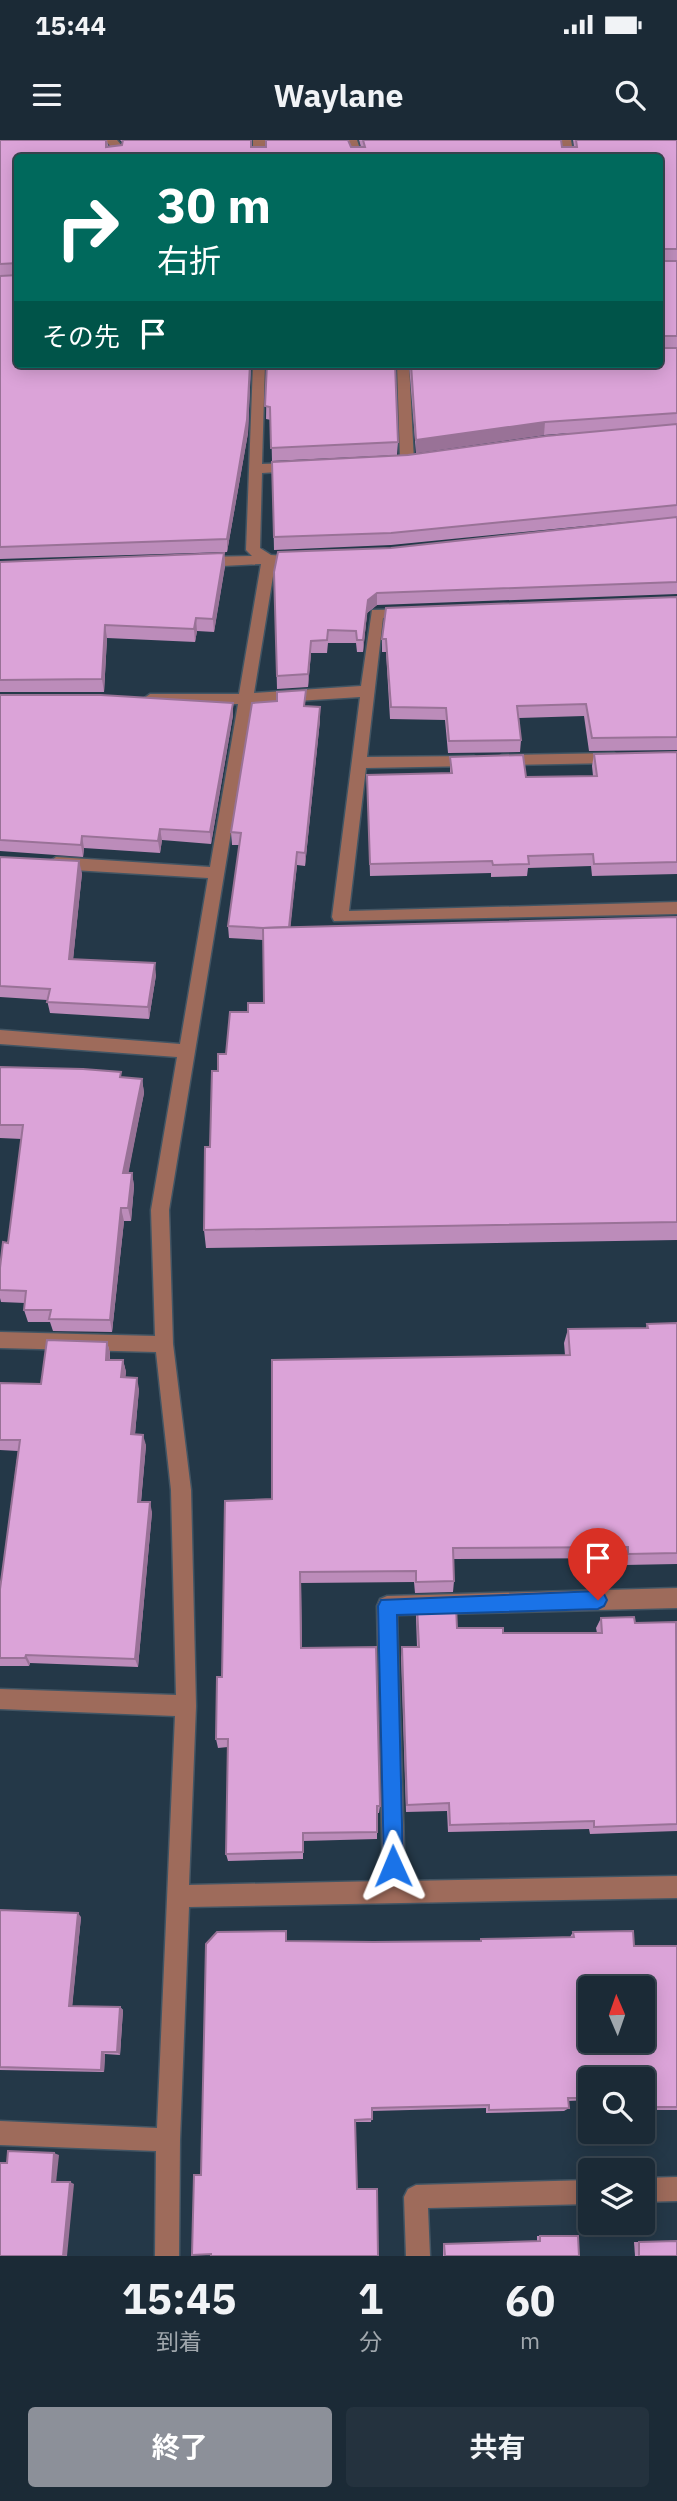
<!DOCTYPE html>
<html lang="ja">
<head>
<meta charset="utf-8">
<style>
  body { margin:0; font-family:"IBM Plex Sans","Noto Sans JP",sans-serif; background:#24323e; color:#f1f3f6; height:100vh; display:flex; flex-direction:column; font-size:26px; white-space:nowrap }
  * { box-sizing:border-box; margin:0 }
  p { font-size:23px; color:#a0a7ad }
  .icon { flex:none; width:38px; height:38px; fill:none; stroke:currentColor; stroke-width:2; stroke-linecap:round; stroke-linejoin:round }
  .map { position:relative; height:2116px; overflow:hidden }
  .details { display:flex; flex-direction:column; background:#1b2a36; flex:1 }
  .details>* { flex:none }
  .top-card { position:absolute; left:14px; top:14px; width:649px; height:214px; border-radius:7px; box-shadow:0 4px 18px #0003,0 0 0 2px #394651; background:#00695c; color:#fff; overflow:hidden }
  .needle { width:46px; rotate:358deg }
  .buttons { position:absolute; left:578px; top:1836px; display:grid; gap:14px }
  .buttons a { display:grid; place-items:center; width:77px; height:77px; border-radius:7px; background:#1b2a36; box-shadow:0 4px 18px #0003,0 0 0 2px #394651; font-size:35px }
  .pin { position:absolute; display:grid; place-items:center; width:60px; height:60px; color:#fff; margin:-72px -30px; border-radius:50% 50% 50% 0; rotate:-45deg; box-shadow:0 0 7px #0007 }
  .pin .icon { rotate:45deg }
  .me { position:absolute; width:77px; margin:-38px; rotate:359deg; stroke-linejoin:round; filter:drop-shadow(0 0 5px #0008) }
  .turn { display:flex; align-items:center; gap:24px; height:147px; padding:0 28px; font-size:32px }
  .turn .icon { width:91px; height:91px; stroke-width:2.5 }
  .turn b { display:block; font-size:49px; line-height:60px }
  .then { display:flex; align-items:center; height:66px; padding:0 28px; background:#0003; gap:14px; font-size:26px }
  .eta { display:flex; justify-content:space-evenly; align-items:center; height:119px; text-align:center }
  .eta b { font-size:42px; font-weight:700; line-height:49px }
  .action { display:flex; gap:14px; margin-top:auto; padding:14px 28px }
  .action a { flex:1; height:80px; border-radius:7px; background:#8c9099; color:#fff; font-size:28px; font-weight:700; line-height:80px; text-align:center }
  .action a+a { background:#24323e; color:#f1f3f6 }
  .status { display:flex; justify-content:space-between; align-items:center; height:49px; padding:0 35px; background:#1b2a36; direction:ltr }
  .status svg { height:19px; fill:currentColor }
  header { display:flex; justify-content:space-between; align-items:center; height:91px; padding:0 28px; background:#1b2a36; font-size:32px; font-weight:700 }
  .map>svg:first-child { display:block }
</style>
</head>
<body>
<div class="status"><b>15:44</b><svg viewBox="0 0 49 12"><path d="M0 12V9h3v3zM5 12V6h3v6zM10 12V3h3v9zM15 12V0h3v12zM26 1h20v11H26zM47 4h2v5h-2z"/></svg></div>
<header><svg class="icon" aria-label="menu" viewBox="0 0 24 24"><path d="M4 6h16M4 12h16M4 18h16"/></svg>Waylane<svg class="icon" aria-label="search" viewBox="0 0 24 24"><circle cx="10" cy="10" r="6"/><path d="M15 15l6 6"/></svg></header>
<div class="map">
<svg width="677" height="2116" viewBox="0 0 677 2116">
  <rect width="100%" height="100%" fill="#243848"/>
  <g fill="none" stroke-linecap="round" stroke-linejoin="round">
    <g stroke="#425564" stroke-width="3">
      <g id="minor">
        <path d="M105 0H117L123 7 121 18H109L111 7Z"/>
        <rect x="253" y="0" width="12" height="18"/>
        <path d="M345 0H357L363 18H352Z"/>
        <path d="M559 0H571L574 18H562Z"/>
        <path d="M253 224H265L262 324 295 323 302 327 295 331 262 333 260 408 271 415 285 416 287 419 285 422 275 424 254 553 361 546 372 470 413 469V475L383 478 367 617 474 616 481 621 474 626 366 628 349 771 677 762V774L334 781 332 777 360 557 252 564 169 1070 173 1204 191 1350 196 1566 189 1745 383 1741 377 1466 380 1459 387 1456 677 1448V1468L397 1475 405 1741 677 1736V1758L189 1767 180 2000 179 2116H155L156 2011 0 2005V1981L157 1988 175 1576 0 1569V1549L176 1555 171 1350 156 1212 0 1208V1192L155 1196 151 1070 177 917 0 904V890L180 904 208 738 56 729 48 723 56 717 210 727 238 564H150L143 559 150 554H239L261 424 203 427 196 422 203 417 252 416 246 410Z"/>
        <path d="M397 224H409L414 321 407 325 400 321Z"/>
        <path d="M614 613 621 618 614 623 502 625 495 620 502 615Z"/>
        <path d="M677 2037V2061L642 2062V2038Z"/>
        <path d="M590 2040V2064L428 2068 430 2116H406L404 2057 408 2049 416 2045Z"/>
      </g>
    </g>
    <use href="#minor" fill="#9e6b5b" fill-rule="evenodd"/>
  </g>
  <g fill="#bc8cba">
    <path d="M0 0H107L108 6 122 5 123 3 120 0H251V7H361L359 0H561L562 7H574L573 0H677V454L377 465 367 473 363 512H357L356 503H328L327 513H311L308 547 277 549 274 432 391 408 677 377 391 405 274 410 272 322 408 315 570 293 544 295 416 313 409 224H660V18H18V224H251L248 293 227 412 0 419Z"/>
    <path d="M267 224 398 302 397 315 272 321 271 280 266 279Z"/>
    <path d="M224 413 225 426 214 492 197 491 195 502 107 498 104 552H0V422Z"/>
    <path d="M677 457V610L589 611 584 576 519 578 521 600 520 612 448 613 445 580 390 579 386 512H382V499Z"/>
    <path d="M0 555 233 563V575L211 704 162 700 160 713 84 708 83 717 0 711Z"/>
    <path d="M306 566 320 580 305 726 297 725 290 787 677 777V1100L206 1108 204 1090 218 931 248 872 264 863 263 800 229 798 228 786 239 705H232L231 692Z"/>
    <path d="M677 612V734L592 736 591 726 528 728 527 736 491 737V733L370 736 367 635 450 633V617L526 637 593 636 592 626 594 614Z"/>
    <path d="M0 717 82 733 73 819 156 835 149 879 50 873 47 860 0 857Z"/>
    <path d="M0 927 142 939 144 953 128 1033H132L134 1046 131 1081H124L112 1192 53 1191 50 1182H28L24 1170 25 1163 1 1162 0 1158V1128L8 1103 22 999 0 998Z"/>
    <path d="M677 1183V1424L624 1425 623 1418 453 1419 454 1441 453 1452 415 1453 414 1442 301 1443 302 1508 380 1666 379 1673H377V1699L303 1701V1719L228 1721 226 1714 228 1607 218 1608 216 1599 222 1537 272 1359 565 1215 564 1203 568 1189 646 1188 647 1184Z"/>
    <path d="M107 1202 110 1213V1220H123L126 1232 125 1238 139 1249 135 1294 146 1305 141 1362 152 1372 138 1527 30 1523 29 1526H0V1449L18 1311 0 1310V1243L41 1244Z"/>
    <path d="M417 1466 457 1488 503 1493H597L596 1488 601 1478 677 1487V1691L590 1694 589 1689 448 1692 447 1671 406 1672 401 1517 402 1507H417L416 1477Z"/>
    <path d="M0 1770 81 1777 72 1866 120 1867 123 1870 120 1915 105 1914 104 1932 0 1930Z"/>
    <path d="M286 1791 287 1801 373 1802 480 1801 481 1799 570 1797 573 1792 634 1806H677V1970H642V1939H590V1960L568 1961 569 1968 564 1971 486 1973V1968L372 1971 371 1982H355L357 2049 378 2116 201 2035Z"/>
    <path d="M537 2096H578L579 2116H443V2104L537 2101Z"/>
    <path d="M634 2102H639L677 2116H635Z"/>
  </g>
  <g fill="#997297">
    <path d="M250 224H251L248 293 227 412V399Z"/>
    <path d="M545 282 544 295 416 313V300Z"/>
    <path d="M224 413 225 426 214 492 213 479Z"/>
    <path d="M377 453V465L367 473 363 512V500L368 460Z"/>
    <path d="M196 478 197 491 195 502 194 489Z"/>
    <path d="M105 485 107 498 104 552 102 539Z"/>
    <path d="M311 501V513L308 547V534Z"/>
    <path d="M233 563V575L211 704 210 692Z"/>
    <path d="M320 567V580L305 726V713Z"/>
    <path d="M160 689 162 700 160 713 158 701Z"/>
    <path d="M82 696 84 708 83 717 81 705Z"/>
    <path d="M297 712V725L289 802 288 790Z"/>
    <path d="M79 721 82 733 72 830 69 819Z"/>
    <path d="M155 823 156 835 149 879 148 867Z"/>
    <path d="M142 939 144 953 126 1046 123 1033Z"/>
    <path d="M132 1033 134 1046 131 1081 128 1068Z"/>
    <path d="M121 1068 124 1081 112 1192 110 1180Z"/>
    <path d="M107 1202 110 1213 109 1231 106 1220Z"/>
    <path d="M123 1220 126 1232 124 1249 121 1237Z"/>
    <path d="M137 1238 139 1249 134 1305 131 1294Z"/>
    <path d="M143 1295 146 1305 140 1372 138 1362Z"/>
    <path d="M150 1362 152 1372 138 1527 135 1519Z"/>
    <path d="M26 1515 30 1523 29 1526 25 1518Z"/>
    <path d="M78 1773 81 1777 72 1869 69 1866Z"/>
    <path d="M120 1867 123 1870 120 1915 117 1912Z"/>
    <path d="M102 1912 105 1914 104 1932 101 1930Z"/>
    <path d="M54 2013 59 2015 56 2043 52 2042Z"/>
    <path d="M70 2042 74 2044 67 2116H63Z"/>
  </g>
  <g fill="#dba3d8" stroke="#997297" stroke-width="2" fill-rule="evenodd">
    <path d="M0 0H106V7L122 5 123 0H251V7H266V0H348L351 7H365L363 0H561L562 7H577L576 0H677V109H660V121H677V196H660V208H677V273L545 282 416 300 411 224H660V18H18V123L0 124Z"/>
    <path d="M18 135V224H250L247 280 227 399 0 407V136Z"/>
    <path d="M267 224H395L398 302 271 308 270 267 265 266Z"/>
    <path d="M677 284V365L391 393 274 397 272 322 408 315 546 296Z"/>
    <path d="M677 377V442L377 453 368 460 363 500H357L356 491 328 490 327 500 311 501 308 534 277 536 274 432 278 412 391 408Z"/>
    <path d="M224 413 213 479 196 478 194 489 105 485 102 539 0 540V422Z"/>
    <path d="M677 457V597L592 598 586 564 517 566 521 600 449 601 446 568 391 567 386 499H382L386 468Z"/>
    <path d="M306 550 304 566 320 567 305 713 297 712 289 787 263 788 228 786 241 693 231 692 252 563 277 561V552Z"/>
    <path d="M0 555H101L233 563 210 692 160 689 158 701 82 696 81 705 0 700Z"/>
    <path d="M677 612V722L594 724 593 714 528 716 529 724 493 725 492 721 370 724 367 635 452 633 450 617 523 615 526 637 597 636 594 614Z"/>
    <path d="M0 717 79 721 69 819 155 823 148 867 47 862 50 849 0 846Z"/>
    <path d="M677 777V1082L204 1090 205 1007H210L212 931H218V914H226L230 872H248V863H264L263 788Z"/>
    <path d="M0 927 83 929 121 932 120 937 142 939 123 1033H132L128 1068H121L110 1180 49 1179 51 1170H24L26 1151 0 1150V1128L3 1102 8 1103 23 985H0Z"/>
    <path d="M677 1183V1413L628 1414V1407L453 1408 454 1441 416 1442V1431L300 1432 301 1508 376 1507 380 1666H377V1692L303 1693V1712L226 1714 228 1599H216L217 1537H222L225 1361 272 1359V1220L570 1215 568 1189 648 1188 647 1184Z"/>
    <path d="M47 1200 107 1202 106 1220H123L121 1237 137 1238 131 1294 143 1295 138 1362H150L135 1519 26 1515 25 1518H0V1449L20 1300H0V1243L41 1244Z"/>
    <path d="M417 1466H456L457 1488H503V1493H602L601 1478 634 1477 635 1483 676 1482 677 1684 594 1687V1681L450 1685 449 1663 407 1665 402 1507H419Z"/>
    <path d="M0 1770 78 1773 69 1866 120 1867 117 1912H102L101 1930 0 1927Z"/>
    <path d="M286 1791V1801L373 1802 481 1801V1799L574 1797 573 1792 633 1791 634 1806H677V1967H642V1939H590V1958H568L569 1968 489 1970V1965L372 1968V1979L355 1980 357 2049H377L378 2116H211V2114L192 2115 194 2035H201L206 1804 217 1792ZM590 1848H642V1900H590Z"/>
    <path d="M8 2011 54 2013 52 2042H70L63 2116H0V2023H7Z"/>
    <path d="M540 2096H578L579 2116H445L444 2104 540 2101Z"/>
    <path d="M677 2101V2116H639V2102Z"/>
  </g>
  <path fill="#1a73e8" stroke="#114b97" stroke-width="2" d="M598 1451 604 1454 607 1460 604 1466 598 1469 397 1475 403 1726 400 1733 393 1736 386 1733 384 1726 378 1466 381 1460Z"/>
</svg>
<div class="buttons">
<a><svg class="needle" viewBox="-14 -14 28 28"><path d="M0-13l5 13h-10z" fill="#e53935"/><path d="M0 13l5-13h-10z" fill="#a0a7ad"/></svg></a>
<a><svg class="icon" aria-label="search" viewBox="0 0 24 24"><circle cx="10" cy="10" r="6"/><path d="M15 15l6 6"/></svg></a>
<a><svg class="icon" aria-label="layers" viewBox="0 0 24 24"><path d="M12 4l9 5-9 5-9-5zM3 14l9 5 9-5"/></svg></a>
</div>
<div class="pin" style="left:598px;top:1460px;background:#d93025"><svg class="icon" aria-label="arrive" viewBox="0 0 24 24"><path d="M6 21V4h12l-3 4 3 4H6"/></svg></div>
<svg class="me" style="left:393px;top:1726px" viewBox="-20 -20 40 40"><path d="M0-17L14 15 0 8-14 15z" fill="#1a73e8" stroke="#fff" stroke-width="4"/></svg>
<div class="top-card">
<div class="turn"><svg class="icon" aria-label="right" viewBox="0 0 24 24"><path d="M7 20v-9h11M14 6l5 5-5 5"/></svg><div><b>30 m</b>右折</div></div>
<div class="then">その先<svg class="icon" aria-label="arrive" viewBox="0 0 24 24"><path d="M6 21V4h12l-3 4 3 4H6"/></svg></div>
</div>
</div>
<section class="details">
<div class="eta">
<div><b>15:45</b><p>到着</p></div>
<div><b>1</b><p>分</p></div>
<div><b>60</b><p>m</p></div>
</div>
<div class="action"><a>終了</a><a>共有</a></div>
</section>
</body>
</html>
